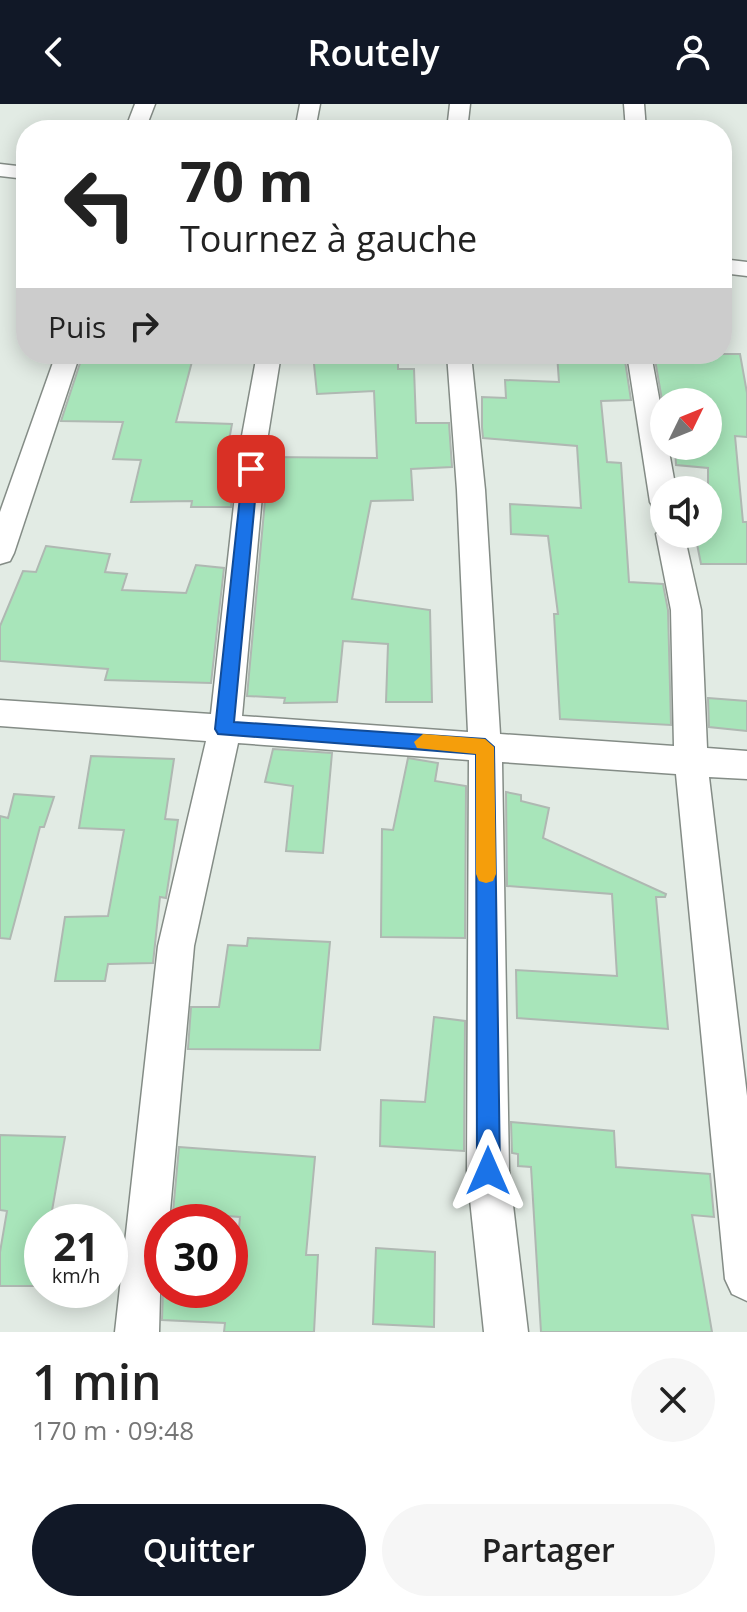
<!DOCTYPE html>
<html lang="fr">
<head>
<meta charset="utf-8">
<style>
  body { margin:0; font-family:"Open Sans",sans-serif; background:#f6f6f6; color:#222; height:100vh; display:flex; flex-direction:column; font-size:30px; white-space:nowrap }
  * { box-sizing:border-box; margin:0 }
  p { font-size:26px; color:#767676 }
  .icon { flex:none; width:44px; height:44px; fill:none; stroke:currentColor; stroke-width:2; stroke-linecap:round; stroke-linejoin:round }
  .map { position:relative; height:1228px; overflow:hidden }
  .side { display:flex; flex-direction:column; background:#fff; flex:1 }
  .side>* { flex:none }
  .hud { position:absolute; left:16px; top:16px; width:716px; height:244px; border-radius:32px; box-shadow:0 4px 20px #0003; background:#fff; color:#222; overflow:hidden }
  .needle { width:52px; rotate:47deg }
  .controls { position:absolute; left:650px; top:284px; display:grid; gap:16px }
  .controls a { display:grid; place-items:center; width:72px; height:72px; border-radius:50%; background:#fff; box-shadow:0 4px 20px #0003; font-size:40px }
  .speed { position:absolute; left:24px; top:1100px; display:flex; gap:16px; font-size:40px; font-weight:700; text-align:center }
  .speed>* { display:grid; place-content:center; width:104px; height:104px; border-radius:50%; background:#fff; box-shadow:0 4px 20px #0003; line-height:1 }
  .speed small { font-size:20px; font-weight:400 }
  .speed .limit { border:12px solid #d22; background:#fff; color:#111 }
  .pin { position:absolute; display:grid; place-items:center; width:68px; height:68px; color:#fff; margin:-34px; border-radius:16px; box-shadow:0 4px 12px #0006 }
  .me { position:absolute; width:88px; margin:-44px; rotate:0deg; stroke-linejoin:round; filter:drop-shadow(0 0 6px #0008) }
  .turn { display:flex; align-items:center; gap:28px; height:168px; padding:0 32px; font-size:36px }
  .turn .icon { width:104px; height:104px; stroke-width:2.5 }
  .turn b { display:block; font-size:56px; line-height:68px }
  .then { display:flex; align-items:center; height:76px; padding:0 32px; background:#0003; gap:16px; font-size:30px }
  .round { display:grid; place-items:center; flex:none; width:84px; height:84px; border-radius:42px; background:#f6f6f6 }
  .headline { display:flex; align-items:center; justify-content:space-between; height:136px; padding:0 32px }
  h1 { font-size:48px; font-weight:600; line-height:60px }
  .button { display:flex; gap:16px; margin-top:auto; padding:16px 32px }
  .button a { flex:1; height:92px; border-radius:48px; background:#111827; color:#fff; font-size:32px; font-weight:600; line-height:92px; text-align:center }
  .button a+a { background:#f6f6f6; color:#222 }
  header { display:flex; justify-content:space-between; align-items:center; height:104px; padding:0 32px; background:#111827; color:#fff; font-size:36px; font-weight:600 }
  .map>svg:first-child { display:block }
</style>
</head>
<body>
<header><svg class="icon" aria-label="back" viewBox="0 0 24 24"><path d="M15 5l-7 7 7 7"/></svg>Routely<svg class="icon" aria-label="person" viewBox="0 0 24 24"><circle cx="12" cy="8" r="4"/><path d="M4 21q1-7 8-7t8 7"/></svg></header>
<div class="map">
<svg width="747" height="1228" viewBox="0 0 747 1228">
  <rect width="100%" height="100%" fill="#e2ebe4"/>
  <g fill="#a8e5ba" stroke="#afb8b2" stroke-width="2">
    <path d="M83 250H194L176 318 232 320 226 353H236L231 403H191L192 397 131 398 141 356 113 355 123 318 61 317Z"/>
    <path d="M313 250 398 252V265H414L416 319H449L452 363 411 365 413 396 371 397 352 495 430 506 432 598H386L388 540 343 537 337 598 284 599 285 594 247 592 269 353 377 354 374 287 317 290Z"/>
    <path d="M557 250H624L631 296 601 297 607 358 621 359 629 478 663 480 668 506 671 621 560 615 554 510H558L548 432 511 430 510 400 581 404 577 342 483 334 482 323V293L506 294 505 276 559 278Z"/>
    <path d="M654 250H740L747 289V333L735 332 743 418H747V460H701L695 430H708V364L676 361 675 342H708V298L662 296Z"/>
    <path d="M46 442 110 450 105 468 127 470 122 486 186 489 196 461 224 464 211 579 105 576 108 565 0 557V522L23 467 36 468Z"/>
    <path d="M708 594 747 597V627L709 623Z"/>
    <path d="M273 645 332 649 323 749 286 747 293 682 265 678Z"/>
    <path d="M91 652 174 655 165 715 178 716 166 794 160 793 153 859 108 860 105 877H55L65 813 108 812 124 726 79 724Z"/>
    <path d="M408 654 438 659 435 677 466 682 465 834 381 833 382 725 393 726Z"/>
    <path d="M506 688 521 691V697L549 704 543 734 666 790 665 793H656L668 925 517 914 516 866 617 872 612 790 507 782Z"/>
    <path d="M14 690 54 693 44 723H40L10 835 0 834V712L8 714Z"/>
    <path d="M248 834 330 838 320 946 188 945 191 903H219L228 841 247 842Z"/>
    <path d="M434 913 465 917 464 1047 380 1042 381 996 425 998Z"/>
    <path d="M511 1018 614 1027 616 1063 710 1070 714 1113 692 1111 712 1228H541L531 1063 518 1062V1050L512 1049Z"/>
    <path d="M0 1031 65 1033 50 1118H42V1182H0V1148L7 1107 0 1106Z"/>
    <path d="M179 1043 315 1053 306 1151H318L314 1228H224L225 1219 162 1216 163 1186H233L240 1113 173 1108Z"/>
    <path d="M376 1144 435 1148 434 1223 373 1220Z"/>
  </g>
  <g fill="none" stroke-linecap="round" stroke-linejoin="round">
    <g stroke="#848c86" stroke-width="3">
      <g id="street">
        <path d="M135 0H155L145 26H125Z"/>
        <path d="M300 0H320L315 26H295Z"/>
        <path d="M450 0H470L467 26H447Z"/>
        <path d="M624 0H644L646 26H626Z"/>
        <path d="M0 60 26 63V75L0 72Z"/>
        <path d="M722 155 747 158V172L722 169Z"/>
        <path d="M56 250H80L14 449 10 457 0 460V408Z"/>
        <path d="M257 250H281L267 337 242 612 468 628 457 386 447 250H471L485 386 500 630 674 642 671 506 656 430 664 421V430H684L701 506 707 644 747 647V675L709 673 747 992V1197L732 1190 725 1175 676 670 502 658 509 1067 528 1228H484L467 1067 469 656 238 639 194 842 169 1118H162L159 1228H115L158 842 206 637 0 622V596L211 610 241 337Z"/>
        <path d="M627 250H651L664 321V342H668L676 386H664V408L654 405 650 398Z"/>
      </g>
    </g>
    <use href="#street" fill="#fff" fill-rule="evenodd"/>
  </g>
  <path fill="#1a73e8" stroke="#114b97" stroke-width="2" d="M251 360 258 365 234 618 485 635 494 643 500 1067 496 1075 488 1079 480 1075 477 1067 476 650 218 630 215 625 243 365Z"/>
  <path fill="#f59e0b" d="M423 630 485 635 494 643 496 770 493 777 486 779 479 777 476 770V650L417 644 414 638Z"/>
</svg>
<div class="controls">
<a><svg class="needle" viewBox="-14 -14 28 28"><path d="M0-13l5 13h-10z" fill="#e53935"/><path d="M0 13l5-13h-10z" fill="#767676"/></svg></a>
<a><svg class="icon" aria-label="sound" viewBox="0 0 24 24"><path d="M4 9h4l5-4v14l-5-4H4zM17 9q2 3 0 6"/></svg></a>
</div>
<div class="speed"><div>21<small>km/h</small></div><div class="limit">30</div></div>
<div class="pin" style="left:251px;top:365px;background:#d93025"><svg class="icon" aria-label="arrive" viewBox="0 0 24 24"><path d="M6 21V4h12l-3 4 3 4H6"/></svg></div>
<svg class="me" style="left:488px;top:1067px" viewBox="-20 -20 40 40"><path d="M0-17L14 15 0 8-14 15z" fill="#1a73e8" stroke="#fff" stroke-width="4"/></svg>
<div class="hud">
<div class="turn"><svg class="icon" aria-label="left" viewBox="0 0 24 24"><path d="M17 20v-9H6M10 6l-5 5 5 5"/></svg><div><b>70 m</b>Tournez à gauche</div></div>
<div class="then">Puis<svg class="icon" aria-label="right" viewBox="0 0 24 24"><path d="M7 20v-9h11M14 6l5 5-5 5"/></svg></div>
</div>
</div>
<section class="side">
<div class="headline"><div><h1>1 min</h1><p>170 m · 09:48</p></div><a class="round"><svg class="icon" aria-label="close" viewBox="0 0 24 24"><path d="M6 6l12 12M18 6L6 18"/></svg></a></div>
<div class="button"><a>Quitter</a><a>Partager</a></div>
</section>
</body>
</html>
